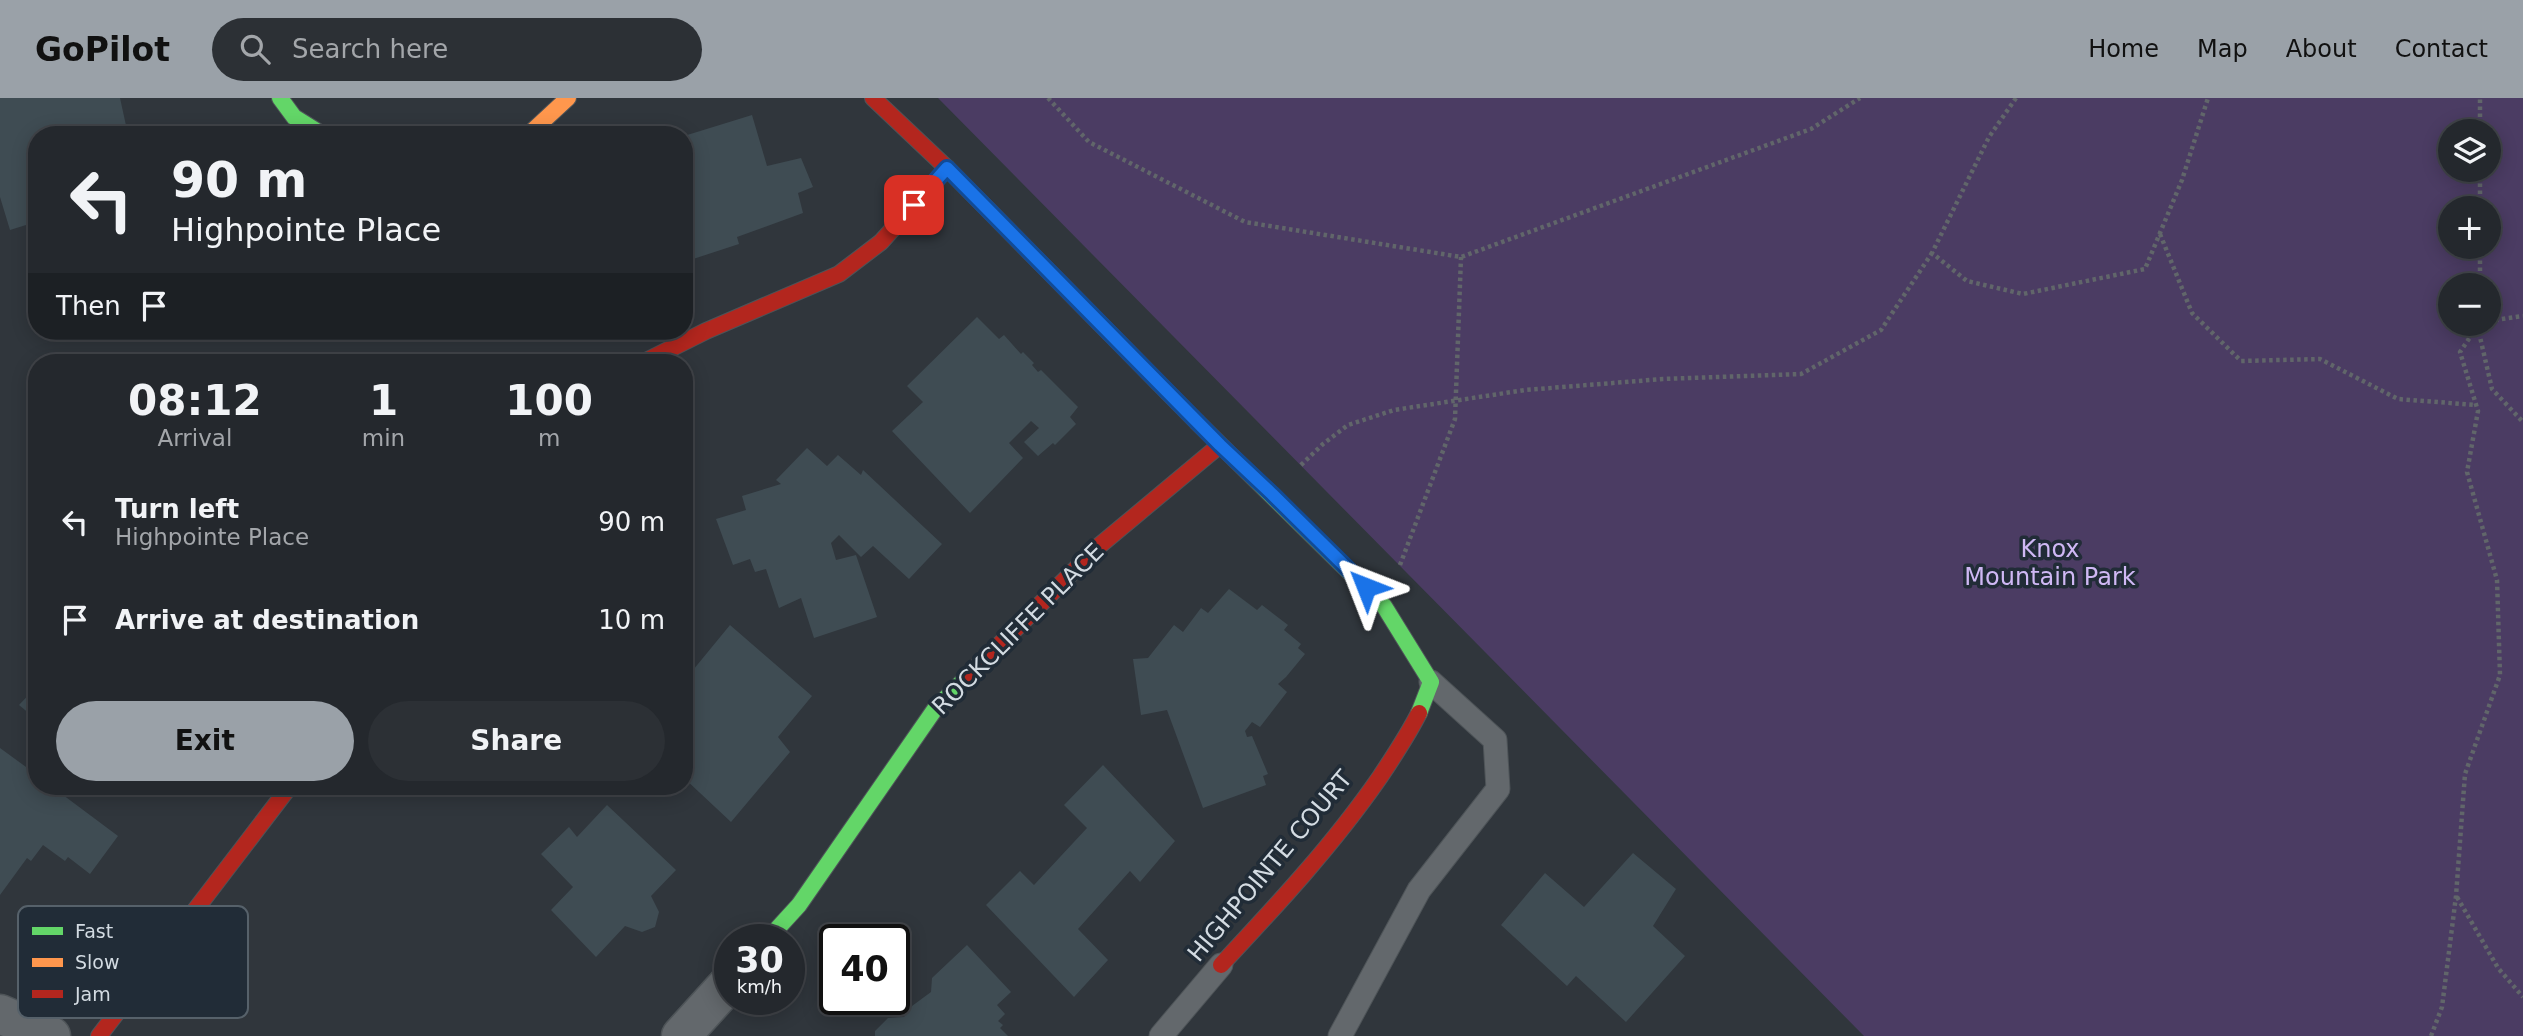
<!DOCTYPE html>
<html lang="en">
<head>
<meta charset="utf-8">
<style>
  body { margin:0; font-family:"DejaVu Sans",sans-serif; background:#2c3035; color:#f1f3f6; height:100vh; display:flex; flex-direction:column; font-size:26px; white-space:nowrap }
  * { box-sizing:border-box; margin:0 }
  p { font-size:23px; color:#a3a6aa }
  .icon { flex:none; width:38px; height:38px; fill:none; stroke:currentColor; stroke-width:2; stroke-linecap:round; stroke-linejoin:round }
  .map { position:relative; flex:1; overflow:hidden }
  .drawer { position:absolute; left:28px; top:256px; width:665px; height:441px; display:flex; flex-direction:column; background:#24282d; border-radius:28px; box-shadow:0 4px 18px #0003,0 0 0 2px #414449 }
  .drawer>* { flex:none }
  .guide { position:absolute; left:28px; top:28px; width:665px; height:214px; border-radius:28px; box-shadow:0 4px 18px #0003,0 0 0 2px #414449; background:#24282d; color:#f1f3f6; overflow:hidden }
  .controls { position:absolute; left:2438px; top:21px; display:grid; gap:14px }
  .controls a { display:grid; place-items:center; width:63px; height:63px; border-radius:50%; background:#24282d; box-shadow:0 4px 18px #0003,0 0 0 2px #414449; font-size:35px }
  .speed { position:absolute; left:714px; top:826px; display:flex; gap:14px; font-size:35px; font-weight:700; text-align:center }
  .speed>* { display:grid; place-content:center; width:91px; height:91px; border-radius:50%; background:#24282d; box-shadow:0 4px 18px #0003,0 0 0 2px #414449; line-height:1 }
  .speed small { font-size:18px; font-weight:400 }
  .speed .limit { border:4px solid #111; border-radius:10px; background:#fff; color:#111 }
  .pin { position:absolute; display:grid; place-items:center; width:60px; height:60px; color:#fff; margin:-30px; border-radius:14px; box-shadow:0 4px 10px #0006 }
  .me { position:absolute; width:77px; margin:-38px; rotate:315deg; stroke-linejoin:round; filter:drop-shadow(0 0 5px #0008) }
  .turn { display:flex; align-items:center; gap:24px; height:147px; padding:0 28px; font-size:32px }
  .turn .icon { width:91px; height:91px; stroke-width:2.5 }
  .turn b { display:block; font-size:49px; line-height:60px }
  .then { display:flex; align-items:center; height:66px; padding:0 28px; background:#0003; gap:14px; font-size:26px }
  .eta { display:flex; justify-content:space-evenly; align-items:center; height:119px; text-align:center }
  .eta b { font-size:42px; font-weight:600; line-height:49px }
  .primary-button { display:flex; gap:14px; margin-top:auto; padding:14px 28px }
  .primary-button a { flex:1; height:80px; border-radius:42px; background:#9aa1a8; color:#111; font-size:28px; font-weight:600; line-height:80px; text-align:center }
  .primary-button a+a { background:#2c3035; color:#f1f3f6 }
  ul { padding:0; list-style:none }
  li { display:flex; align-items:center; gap:21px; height:98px; padding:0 28px }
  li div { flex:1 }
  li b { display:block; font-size:26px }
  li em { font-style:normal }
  header { display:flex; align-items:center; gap:42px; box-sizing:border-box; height:98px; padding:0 35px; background:#9aa1a8; color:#111 }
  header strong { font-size:33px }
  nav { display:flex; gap:38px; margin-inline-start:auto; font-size:24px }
  .search { width:490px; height:63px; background:#2c3035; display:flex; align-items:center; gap:18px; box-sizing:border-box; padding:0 24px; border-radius:38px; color:#a3a6aa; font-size:26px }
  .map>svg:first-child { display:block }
</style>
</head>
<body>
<header>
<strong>GoPilot</strong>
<div class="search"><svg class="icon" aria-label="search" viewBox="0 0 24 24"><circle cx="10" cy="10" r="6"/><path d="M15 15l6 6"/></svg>Search here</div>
<nav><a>Home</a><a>Map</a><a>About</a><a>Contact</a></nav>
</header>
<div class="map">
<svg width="2523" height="938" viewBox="0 0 2523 938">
  <rect width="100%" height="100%" fill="#30363c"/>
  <path fill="#4b3c63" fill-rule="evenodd" d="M938 0H2523V938H1864ZM2450 33H2488V72H2450ZM2450 110H2488V149H2450ZM2450 187H2488V226H2450Z"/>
  <g fill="#3f4c53">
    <path d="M0 0H120L127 32 101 37H88L86 31 56 37H37V133L30 135 26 127 10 132 0 99Z"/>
    <path d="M752 17 767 68 801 60 813 89 798 95 803 115 737 139 739 146 684 164V38Z"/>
    <path d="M977 219 999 241 1004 237 1021 256 1023 254 1034 265 1032 267 1038 274 1041 272 1078 309 1070 319 1076 326 1055 347 1053 345 1038 358 1024 344 1039 330 1031 323 1009 345 1023 360 970 415 892 333 923 304 907 288Z"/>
    <path d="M407 259 409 264H373V263Z"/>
    <path d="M807 350 827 368 838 357 861 377 863 372 942 446 909 481 873 448 861 459 839 437 831 445 836 462 856 457 877 519 814 540 801 500 779 510 766 471 755 474 750 461 733 467 716 421 746 412 742 398 781 386 776 382Z"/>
    <path d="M1229 491 1257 512 1262 507 1288 527 1284 532 1301 546 1298 550 1305 556 1286 579 1278 586 1287 594 1260 629 1252 624 1245 633 1247 639 1252 638 1268 676 1263 678 1266 687 1203 710 1167 612 1141 617 1133 561 1148 560 1174 527 1183 534 1201 510 1208 515Z"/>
    <path d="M730 527 812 598 778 639 790 654 731 724 684 680V583Z"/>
    <path d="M37 588V622L19 607Z"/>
    <path d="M0 650 37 677V688H51L118 738 90 776 68 759 65 763 43 747 31 763 27 760 0 797Z"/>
    <path d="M1103 667 1175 743 1140 784 1130 773 1078 831 1108 862 1074 899 986 807 1020 773 1034 787 1087 730 1064 707Z"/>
    <path d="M607 707 676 772 651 798 659 814 655 829 642 834 625 828 596 859 551 812 573 789 541 756 569 729 577 739Z"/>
    <path d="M1633 755 1676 791 1653 828 1685 858 1626 924 1576 878 1567 888 1501 827 1545 775 1584 809Z"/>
    <path d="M967 847 1011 894 997 907 1005 916 998 923 1003 927 1000 930 1008 938H875V933L888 920 904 919 912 908 931 894 932 880Z"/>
  </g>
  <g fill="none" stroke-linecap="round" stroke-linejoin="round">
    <g stroke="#4e5458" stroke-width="25">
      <g id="lane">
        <path d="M1161 938 1221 867"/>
        <path d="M1340 938 1419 792 1498 691 1495 642 1431 584"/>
      </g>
    </g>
    <g stroke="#4e5458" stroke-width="41">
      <g id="street">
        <path d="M0 916 51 938"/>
        <path d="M681 938 730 884"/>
      </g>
    </g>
    <g stroke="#4e5458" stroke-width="18">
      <g id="fast">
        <path d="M280 0 294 19 323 37"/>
        <path d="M1197 324 1384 508 1431 584 1419 615"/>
        <path d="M767 842 799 807 935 611 969 577"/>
      </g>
    </g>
    <g stroke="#4e5458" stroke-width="18">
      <path id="slow" d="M528 37 568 0"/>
    </g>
    <g stroke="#4e5458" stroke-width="18">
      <g id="jam">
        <path d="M873 0 947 70 1197 324"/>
        <path d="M644 264 706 233 839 176 881 144 947 70"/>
        <path d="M969 577 1099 448 1220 347"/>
        <path d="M1221 867C1277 807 1333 747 1380 679 1394 658 1408 637 1419 615"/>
        <path d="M99 938 290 688"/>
      </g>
    </g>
    <g stroke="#61666a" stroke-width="4.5" stroke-dasharray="3.5 3.5" stroke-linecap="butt">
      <path d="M1048 0 1089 44 1245 124 1461 159 1811 31 1860 0"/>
      <path d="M2016 0 1989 39 1932 155 1967 183 2023 196 2145 171 2182 82 2208 0"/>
      <path d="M2480 33V0"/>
      <path d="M2480 110V72"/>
      <path d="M2160 136 2192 215 2241 263 2320 261 2398 301 2476 307"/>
      <path d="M2480 187V149"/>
      <path d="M2488 223 2523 218"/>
      <path d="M2480 227V239L2492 291 2523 324"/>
      <path d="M1301 367 1323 346 1348 327 1394 312 1525 292 1663 281 1801 276 1881 232 1932 155"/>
      <path d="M1400 467 1455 321 1461 159"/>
      <path d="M2457 799 2498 870 2523 899"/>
      <path d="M2431 938 2442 909 2456 798 2465 676 2500 577 2497 482 2467 374 2478 313 2460 254 2479 226"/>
    </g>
    <use href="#lane" stroke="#63686c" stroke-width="23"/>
    <use href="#street" stroke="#63686c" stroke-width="38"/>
    <use href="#fast" stroke="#63d668" stroke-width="16"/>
    <use href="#slow" stroke="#ff974d" stroke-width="16"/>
    <use href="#jam" stroke="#b3261e" stroke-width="16"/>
  </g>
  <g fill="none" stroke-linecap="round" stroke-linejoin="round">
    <g stroke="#114b97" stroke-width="18">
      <path id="route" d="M914 107 947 70 1220 347 1272 396 1366 489"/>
    </g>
    <use href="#route" stroke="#1a73e8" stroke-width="12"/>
  </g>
  <g text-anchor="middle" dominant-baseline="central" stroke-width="7" stroke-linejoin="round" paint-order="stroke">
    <g font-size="24" fill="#cfb8f4" stroke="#212c37">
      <text x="2050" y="451">Knox<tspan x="2050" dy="28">Mountain Park</tspan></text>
    </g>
    <g font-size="24" fill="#d3dbe2" stroke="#212c37">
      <text transform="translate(1018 531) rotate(-45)">ROCKCLIFFE PLACE</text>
      <text transform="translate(1270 768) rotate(-50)">HIGHPOINTE COURT</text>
    </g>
  </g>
  <rect x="18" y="808" width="230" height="112" rx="10" fill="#212c37" stroke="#56616a" stroke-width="2"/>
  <rect x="32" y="829" width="31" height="8" fill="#63d668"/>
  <rect x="32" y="860" width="31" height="9" fill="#ff974d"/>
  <rect x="32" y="892" width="31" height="8" fill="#b3261e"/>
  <g font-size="19" fill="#d3dbe2">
    <text x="75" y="840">Fast</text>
    <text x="75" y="871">Slow</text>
    <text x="75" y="903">Jam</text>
  </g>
</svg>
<div class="controls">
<a><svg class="icon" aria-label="layers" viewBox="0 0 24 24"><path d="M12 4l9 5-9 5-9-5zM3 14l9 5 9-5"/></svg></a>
<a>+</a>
<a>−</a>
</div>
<div class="speed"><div>30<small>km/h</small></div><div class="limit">40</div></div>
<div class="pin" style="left:914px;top:107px;background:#d93025"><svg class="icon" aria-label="arrive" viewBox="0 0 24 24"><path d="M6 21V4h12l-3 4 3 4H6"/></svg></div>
<svg class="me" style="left:1366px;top:489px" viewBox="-20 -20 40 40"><path d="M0-17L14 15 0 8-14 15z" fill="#1a73e8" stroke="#fff" stroke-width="4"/></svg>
<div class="guide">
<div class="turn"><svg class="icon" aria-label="left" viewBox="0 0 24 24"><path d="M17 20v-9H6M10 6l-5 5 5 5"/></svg><div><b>90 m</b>Highpointe Place</div></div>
<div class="then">Then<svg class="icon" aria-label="arrive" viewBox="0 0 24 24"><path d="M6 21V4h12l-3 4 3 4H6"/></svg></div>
</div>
<section class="drawer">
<div class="eta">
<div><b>08:12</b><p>Arrival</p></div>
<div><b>1</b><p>min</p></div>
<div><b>100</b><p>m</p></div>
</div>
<ul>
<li><svg class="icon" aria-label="left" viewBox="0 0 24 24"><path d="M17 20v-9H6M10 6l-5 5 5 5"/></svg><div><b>Turn left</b><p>Highpointe Place</p></div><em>90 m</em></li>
<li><svg class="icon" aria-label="arrive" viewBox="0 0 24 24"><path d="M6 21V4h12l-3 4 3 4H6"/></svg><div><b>Arrive at destination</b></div><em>10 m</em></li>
</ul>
<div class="primary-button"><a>Exit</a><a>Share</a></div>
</section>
</div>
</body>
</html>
